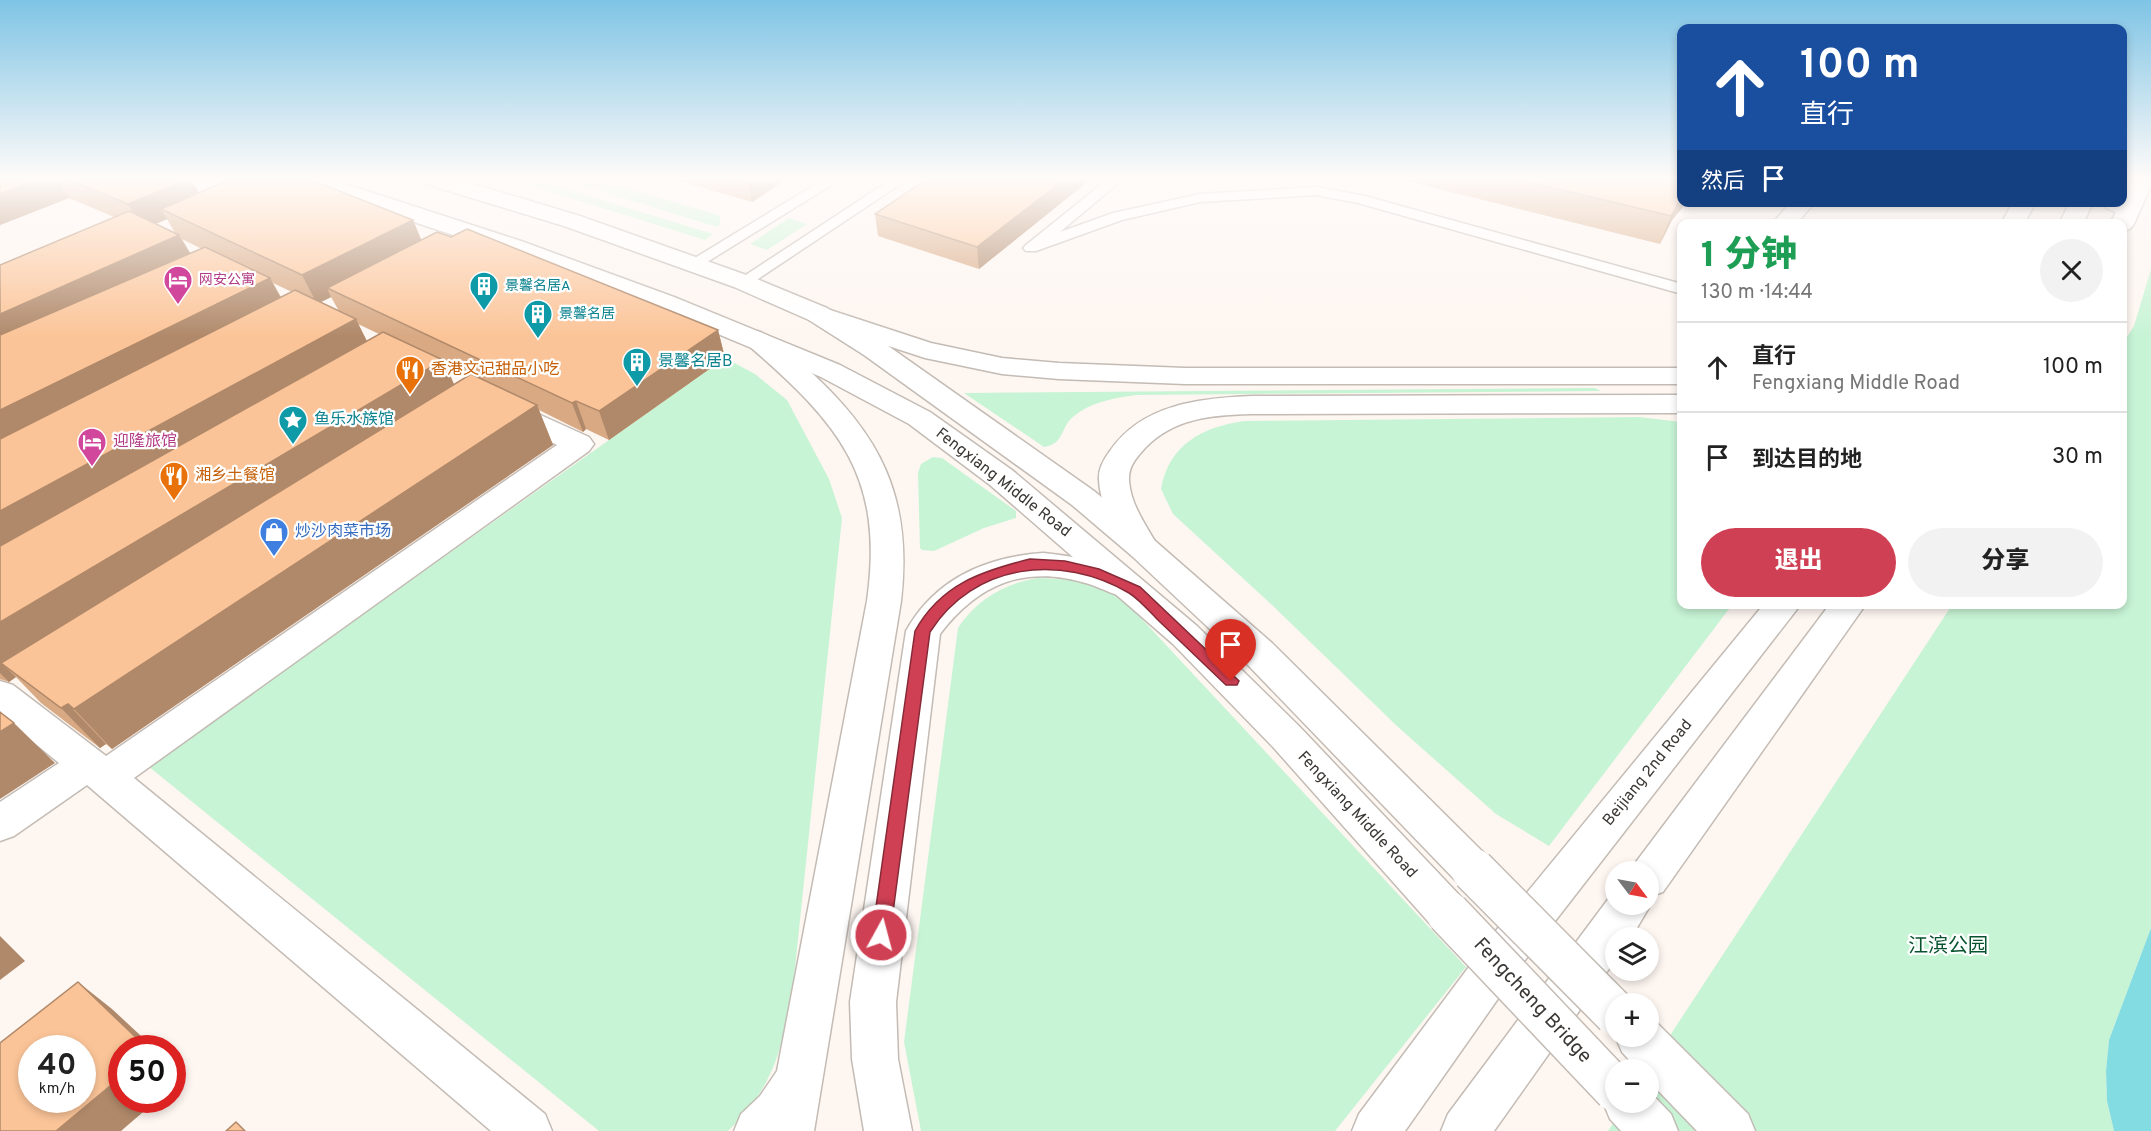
<!DOCTYPE html>
<html lang="zh">
<head>
<meta charset="utf-8">
<style>
  body { margin:0; font-family:Overpass,"Noto Sans SC",sans-serif; background:#f2f2f2; color:#222; height:100vh; display:flex; flex-direction:column; font-size:22px; white-space:nowrap }
  * { box-sizing:border-box; margin:0 }
  p { font-size:20px; color:#767676 }
  .icon { flex:none; width:33px; height:33px; fill:none; stroke:currentColor; stroke-width:2; stroke-linecap:round; stroke-linejoin:round }
  .map { position:relative; flex:1; overflow:hidden }
  .panel { position:absolute; left:1677px; top:219px; width:450px; height:390px; display:flex; flex-direction:column; background:#fff; border-radius:12px; box-shadow:0 3px 9px #0003 }
  .panel>* { flex:none }
  .top-card { position:absolute; left:1677px; top:24px; width:450px; height:183px; border-radius:12px; box-shadow:0 3px 9px #0003; background:#1a4fa0; color:#fff; overflow:hidden }
  .needle { width:39px; rotate:122deg }
  .tools { position:absolute; left:1605px; top:861px; display:grid; gap:12px }
  .tools a { display:grid; place-items:center; width:54px; height:54px; border-radius:50%; background:#fff; box-shadow:0 3px 9px #0003; font-size:30px }
  .speed { position:absolute; left:18px; top:1035px; display:flex; gap:12px; font-size:30px; font-weight:700; text-align:center }
  .speed>* { display:grid; place-content:center; width:78px; height:78px; border-radius:50%; background:#fff; box-shadow:0 3px 9px #0003; line-height:1 }
  .speed small { font-size:15px; font-weight:400 }
  .speed .limit { border:9px solid #d22; background:#fff; color:#111 }
  .pin { position:absolute; display:grid; place-items:center; width:51px; height:51px; color:#fff; margin:-62px -26px; border-radius:50% 50% 50% 0; rotate:-45deg; box-shadow:0 0 6px #0007 }
  .pin .icon { rotate:45deg }
  .me { position:absolute; width:66px; margin:-33px; rotate:7deg; stroke-linejoin:round; filter:drop-shadow(0 0 4px #0008) }
  .turn { display:flex; align-items:center; gap:21px; height:126px; padding:0 24px; font-size:27px }
  .turn .icon { width:78px; height:78px; stroke-width:2.5 }
  .turn b { display:block; font-size:42px; line-height:51px }
  .then { display:flex; align-items:center; height:57px; padding:0 24px; background:#0003; gap:12px; font-size:22px }
  .round { display:grid; place-items:center; flex:none; width:63px; height:63px; border-radius:32px; background:#f2f2f2 }
  .overview { display:flex; align-items:center; justify-content:space-between; height:102px; padding:0 24px }
  h1 { font-size:36px; font-weight:800; line-height:45px; color:#1e9e55 }
  .primary-button { display:flex; gap:12px; margin-top:auto; padding:12px 24px }
  .primary-button a { flex:1; height:69px; border-radius:36px; background:#d04054; color:#fff; font-size:24px; font-weight:800; line-height:69px; text-align:center }
  .primary-button a+a { background:#f2f2f2; color:#222 }
  ul { padding:0; list-style:none }
  li { display:flex; align-items:center; gap:18px; height:90px; padding:0 24px; border-top:2px solid #e0e0e0 }
  li div { flex:1 }
  li b { display:block; font-size:22px }
  li em { font-style:normal }
  .map>svg:first-child { display:block }
</style>
</head>
<body>
<div class="map">
<svg width="2151" height="1131" viewBox="0 0 2151 1131">
  <rect width="100%" height="100%" fill="#fef6f1"/>
  <g fill="#c7f4d5">
    <path d="M561 179H594L712 213 720 216V224L717 227Z"/>
    <path d="M537 180 713 234 705 240 528 185Z"/>
    <path d="M789 218 807 224 767 250 750 244Z"/>
    <path d="M2151 269V928L2109 1040 2106 1071 2107 1101 2114 1131H1608L1627 1103 1648 1102V1069L1952 605 2122 604 2123 343 2134 326Z"/>
    <path d="M725 358 755 374 787 400 829 479 842 518 791 1006C779 1059 768 1093 728 1131H599L148 766Z"/>
    <path d="M1595 388 1601 391 1136 395C1114 398 1091 402 1074 416 1060 427 1065 444 1044 447L964 393Z"/>
    <path d="M1639 417 1681 422 1682 604 1732 605 1549 846 1496 814 1398 727 1272 605 1173 514 1161 489C1169 444 1203 427 1244 421Z"/>
    <path d="M933 457 942 458 1016 511V518L984 528 934 551 922 550 920 548 918 473 921 464Z"/>
    <path d="M1038 578C1076 580 1093 579 1126 602L1466 967 1335 1131H921L904 1042 958 628C976 600 1005 583 1038 578Z"/>
  </g>
  <path fill="#83dce1" d="M2151 928V1131H2114L2107 1101 2106 1071 2109 1040Z"/>
  <g fill="none" stroke-linecap="round" stroke-linejoin="round">
    <g stroke="#c3bbb4" stroke-width="3">
      <g id="service">
        <path d="M824 179H841L699 267H687L685 264Z"/>
        <path d="M892 179H908L749 285 743 287 735 282Z"/>
        <path d="M1108 179H1123L1060 232 1113 213 1200 194 1316 187 1365 196 1682 284V294L1358 203 1316 195 1200 202 1122 220 1036 251H1026L1023 248 1026 245Z"/>
      </g>
    </g>
    <g stroke="#c3bbb4" stroke-width="3">
      <g id="minor">
        <path d="M2122 198 2137 203 2141 208 2137 213C2126 216 2107 212 2100 202H2122Z"/>
        <path d="M1791 202H1815L1796 224H1772Z"/>
        <path d="M505 399 589 437 594 444 589 451 134 778 545 1114 552 1131H491L87 785 14 836 0 841V802L59 763 0 715V681L13 685 106 756 557 445 495 414 491 408 495 402Z"/>
      </g>
    </g>
    <g stroke="#c3bbb4" stroke-width="3">
      <path id="tertiary" d="M2013 202H2036L2024 224H2001Z"/>
    </g>
    <g stroke="#c3bbb4" stroke-width="3">
      <g id="secondary">
        <path d="M2132 179H2151V186L2134 224 2130 229 2122 231V224H2110Z"/>
        <path d="M2070 202H2093L2083 224H2059Z"/>
        <path d="M818 306 931 343 1002 358 1059 363 1185 368H1682V384H1185L1059 379 1002 374 925 358 809 320 805 314 809 308Z"/>
        <path d="M757 331C775 336 790 354 804 366 881 434 913 498 901 601L814 1131H734L741 1114 760 1096 777 1071 867 601C885 475 838 423 748 345L744 339 748 333Z"/>
        <path d="M1682 395V413L1252 414C1212 415 1174 418 1145 448 1136 458 1128 467 1129 481 1131 506 1147 527 1159 548L1154 556 1143 559 1132 556C1118 533 1100 508 1099 480 1098 469 1104 459 1110 451 1142 404 1201 398 1252 396Z"/>
        <path d="M1043 553C1069 556 1132 563 1146 587L1141 596C1121 601 1108 590 1089 584 1026 564 979 583 940 634L896 1002 898 1059 912 1131H864L852 1059 850 1002 906 631C935 579 986 557 1043 553Z"/>
        <path d="M1764 604H1801L1528 956 1405 1131H1352L1359 1114 1498 928Z"/>
        <path d="M1830 604H1866L1663 892 1648 897V872H1631L1633 866Z"/>
        <path d="M1615 890 1616 904H1648V898L1651 904 1631 938H1616V959L1494 1131H1441L1448 1114Z"/>
      </g>
    </g>
    <g stroke="#c3bbb4" stroke-width="3">
      <g id="primary">
        <path d="M297 179H330L521 241 674 297 840 365 930 412 1012 470 1197 626 1299 726 1463 899 1469 913 1463 927 1448 932 1433 927 1273 747 1173 644 990 485 909 424 821 377 656 308 504 252 300 184Z"/>
        <path d="M423 179H457L580 216 752 277 827 308 884 343 1094 491 1154 540 1272 643 1488 857 1494 870 1488 883 1473 888 1458 883 1246 663 1132 556 1072 505 864 355 809 320 734 287 564 226 426 184Z"/>
        <path d="M1648 1018 1654 1020 1748 1114 1755 1131H1697L1648 1080V1070H1638L1622 1052 1615 1036 1616 1035 1648 1036Z"/>
        <path d="M1616 1083V1102H1648V1090L1671 1114 1678 1131H1621L1610 1119 1603 1102 1610 1085Z"/>
      </g>
    </g>
    <use href="#service" fill="#fff" fill-rule="evenodd"/>
    <use href="#minor" fill="#fff" fill-rule="evenodd"/>
    <use href="#tertiary" fill="#fff" fill-rule="evenodd"/>
    <use href="#secondary" fill="#fff" fill-rule="evenodd"/>
    <use href="#primary" fill="#fff" fill-rule="evenodd"/>
    <g stroke="#c3bbb4" stroke-width="46" stroke-linecap="butt">
      <g id="primary-bridge">
        <path d="M1473 870 1616 1014"/>
        <path d="M1448 913 1616 1090"/>
      </g>
    </g>
    <use href="#primary-bridge" stroke="#fff" stroke-width="43"/>
  </g>
  <g fill="#d8a983" fill-rule="evenodd">
    <path d="M0 179H191L199 193 413 220 421 240 451 237 718 330 725 358 609 440 586 429 583 432 539 410 553 445 112 749 106 744 100 748 41 703 16 677 9 682 0 679V265L114 217 69 198 0 225ZM167 219 175 233 156 224ZM182 239 202 249 190 253ZM273 283 292 292 281 297ZM331 297 339 311 321 302ZM358 324 379 334 367 341ZM446 366 467 376 454 384Z"/>
    <path d="M672 179H787L752 202Z"/>
    <path d="M1091 179 979 269 878 236 875 214Z"/>
    <path d="M1398 179H1682V202H1687L1672 220 1660 244Z"/>
  </g>
  <g fill="#b0896a">
    <path d="M38 179H56L69 198 0 225V194Z"/>
    <path d="M189 179H191L204 203 161 209 167 219 144 229 128 204Z"/>
    <path d="M754 179H787L752 202 748 183Z"/>
    <path d="M1065 179H1091L979 269 977 247Z"/>
    <path d="M1682 196V202H1687L1672 220 1660 244 1671 216Z"/>
    <path d="M413 220 425 249 327 288 331 297 317 304 302 275Z"/>
    <path d="M179 235 202 273 0 367V314Z"/>
    <path d="M270 278 291 317 0 466V410Z"/>
    <path d="M356 319 375 358 0 571V511Z"/>
    <path d="M718 330 725 358 609 440 599 411Z"/>
    <path d="M443 360 461 400 1 663 16 677 9 682 0 673V622Z"/>
    <path d="M576 401 586 429 583 432 572 403Z"/>
    <path d="M537 405 553 445 112 749 74 709Z"/>
    <path d="M68 704 106 744 100 748 61 708Z"/>
    <path d="M14 723 55 763 0 799V732Z"/>
    <path d="M0 936 25 961 0 980Z"/>
    <path d="M78 982 112 1009 154 1048H147Z"/>
    <path d="M172 1067 183 1077 172 1086Z"/>
    <path d="M122 1076V1100H157L121 1131H56Z"/>
  </g>
  <g fill="#fbc498" stroke="#b0896a" stroke-width="1.5" fill-rule="evenodd">
    <path d="M0 179H38L0 194Z"/>
    <path d="M66 179H189L128 204Z"/>
    <path d="M231 179H309L413 220 302 275 161 209Z"/>
    <path d="M734 179H754L748 183Z"/>
    <path d="M927 179H1065L977 247 875 214Z"/>
    <path d="M1516 179H1682V196L1671 216Z"/>
    <path d="M129 211 179 235 0 314V265Z"/>
    <path d="M467 229 718 330 599 411 576 401 572 403 327 288 437 232 451 237Z"/>
    <path d="M205 247 270 278 0 410V335Z"/>
    <path d="M295 290 356 319 0 511V439Z"/>
    <path d="M383 332 443 360 0 622V546Z"/>
    <path d="M471 374 537 405 74 709 68 704 61 708 1 663Z"/>
    <path d="M0 712 14 723 0 732Z"/>
    <path d="M78 982 147 1048H122V1076L56 1131H0V1043ZM32 1048H82V1100H32Z"/>
    <path d="M236 1122 245 1131H226Z"/>
  </g>
  <linearGradient id="sky" x2="0" y2="1"><stop stop-color="#7fc4e5"/><stop offset="0.53" stop-color="#fffbf9"/><stop offset="1" stop-color="#fffbf9" stop-opacity="0"/></linearGradient>
  <rect width="2151" height="337" fill="url(#sky)"/>
  <path fill="#d04054" stroke="#872a37" stroke-width="1.5" d="M1030 559 1065 561 1099 569 1140 587 1239 681 1237 685H1226C1204 664 1182 643 1159 621 1150 612 1140 600 1129 593 1061 553 974 563 930 632L890 935 888 940 881 943 875 940 872 935 915 631C941 584 982 571 1030 559Z"/>
  <defs>
    <g id="hotel-pin" transform="scale(1.5)"><path d="M0 17L-7.5 6A9.5 9.5 0 1 1 7.5 6Z" fill="#d1479c" stroke="#fff"/><path d="M-6-4.5h1.5V1H6V5H4.5V3h-9V5H-6ZM-4 0a1.8 1.8 0 1 1 3.6 0ZM.5 0V-2.5h3Q6-2.5 6 0Z" fill="#fff"/></g>
    <g id="building-pin" transform="scale(1.5)"><path d="M0 17L-7.5 6A9.5 9.5 0 1 1 7.5 6Z" fill="#0f9aa8" stroke="#fff"/><path d="M-4-6H4V6H1V3H-1V6H-4ZM-2.5-4.3h1.7v1.8h-1.7ZM.8-4.3h1.7v1.8H.8ZM-2.5-1h1.7V.8h-1.7ZM.8-1h1.7V.8H.8Z" fill="#fff"/></g>
    <g id="restaurant-pin" transform="scale(1.5)"><path d="M0 17L-7.5 6A9.5 9.5 0 1 1 7.5 6Z" fill="#e8710a" stroke="#fff"/><path d="M-5-6h1v4h1v-4h1v4h1v-4h1v5L-1.5 .5V6h-2V.5L-5-1ZM5-6V6H3V1.5H1.5Q1.5-4 5-6Z" fill="#fff"/></g>
    <g id="sight-pin" transform="scale(1.5)"><path d="M0 17L-7.5 6A9.5 9.5 0 1 1 7.5 6Z" fill="#0f9aa8" stroke="#fff"/><path d="M0-6L1.8-2.2L6-1.7L2.9 1.2L3.7 5.4L0 3.3L-3.7 5.4L-2.9 1.2L-6-1.7L-1.8-2.2Z" fill="#fff"/></g>
    <g id="shop-pin" transform="scale(1.5)"><path d="M0 17L-7.5 6A9.5 9.5 0 1 1 7.5 6Z" fill="#3f7fe0" stroke="#fff"/><path d="M-5-2.5h2.3a2.7 3.5 0 0 1 5.4 0H5L5.5 6h-11ZM-1.5-2.5h3a1.5 2.3 0 0 0-3 0Z" fill="#fff"/></g>
  </defs>
  <g fill-rule="evenodd">
    <use href="#hotel-pin" x="178" y="280"/>
    <use href="#building-pin" x="484" y="286"/>
    <use href="#building-pin" x="538" y="314"/>
    <use href="#building-pin" x="637" y="362"/>
    <use href="#restaurant-pin" x="410" y="370"/>
    <use href="#sight-pin" x="293" y="420"/>
    <use href="#hotel-pin" x="92" y="442"/>
    <use href="#restaurant-pin" x="174" y="476"/>
    <use href="#shop-pin" x="274" y="532"/>
  </g>
  <g text-anchor="middle" dominant-baseline="central" stroke-width="4.5" stroke-linejoin="round" paint-order="stroke">
    <g font-size="14" fill="#b23c85" stroke="#fff" text-anchor="start">
      <text x="199" y="280">网安公寓</text>
    </g>
    <g font-size="14" fill="#0d838f" stroke="#fff" text-anchor="start">
      <text x="505" y="286">景馨名居A</text>
      <text x="559" y="314">景馨名居</text>
    </g>
    <g font-size="16" fill="#0d838f" stroke="#fff" text-anchor="start">
      <text x="658" y="362">景馨名居B</text>
      <text x="314" y="420">鱼乐水族馆</text>
    </g>
    <g font-size="16" fill="#c56008" stroke="#fff" text-anchor="start">
      <text x="431" y="370">香港文记甜品小吃</text>
      <text x="195" y="476">湘乡土餐馆</text>
    </g>
    <g font-size="16" fill="#b23c85" stroke="#fff" text-anchor="start">
      <text x="113" y="442">迎隆旅馆</text>
    </g>
    <g font-size="16" fill="#3b3734" stroke="#fff">
      <text transform="translate(1003 483) rotate(38)">Fengxiang Middle Road</text>
      <text transform="translate(1648 773) rotate(-51)">Beijiang 2nd Road</text>
      <text transform="translate(1357 815) rotate(47)">Fengxiang Middle Road</text>
    </g>
    <g font-size="16" fill="#366cbe" stroke="#fff" text-anchor="start">
      <text x="295" y="532">炒沙肉菜市场</text>
    </g>
    <g font-size="20" fill="#07532e" stroke="#fff">
      <text x="1948" y="947">江滨公园</text>
    </g>
    <g font-size="20" fill="#3b3734" stroke="#fff">
      <text transform="translate(1532 1001) rotate(47)">Fengcheng Bridge</text>
    </g>
  </g>
</svg>
<div class="tools">
<a><svg class="needle" viewBox="-14 -14 28 28"><path d="M0-13l5 13h-10z" fill="#e53935"/><path d="M0 13l5-13h-10z" fill="#767676"/></svg></a>
<a><svg class="icon" aria-label="layers" viewBox="0 0 24 24"><path d="M12 4l9 5-9 5-9-5zM3 14l9 5 9-5"/></svg></a>
<a>+</a>
<a>−</a>
</div>
<div class="speed"><div>40<small>km/h</small></div><div class="limit">50</div></div>
<div class="pin" style="left:1231px;top:681px;background:#d93025"><svg class="icon" aria-label="arrive" viewBox="0 0 24 24"><path d="M6 21V4h12l-3 4 3 4H6"/></svg></div>
<svg class="me" style="left:881px;top:935px" viewBox="-20 -20 40 40"><circle r="17" fill="#d04054" stroke="#fff" stroke-width="3"/><path d="M0-11L8 9 0 5-8 9z" fill="#fff"/></svg>
<div class="top-card">
<div class="turn"><svg class="icon" aria-label="ahead" viewBox="0 0 24 24"><path d="M12 20V5M6 11l6-6 6 6"/></svg><div><b>100 m</b>直行</div></div>
<div class="then">然后<svg class="icon" aria-label="arrive" viewBox="0 0 24 24"><path d="M6 21V4h12l-3 4 3 4H6"/></svg></div>
</div>
<section class="panel">
<div class="overview"><div><h1>1 分钟</h1><p>130 m · 14:44</p></div><a class="round"><svg class="icon" aria-label="close" viewBox="0 0 24 24"><path d="M6 6l12 12M18 6L6 18"/></svg></a></div>
<ul>
<li><svg class="icon" aria-label="ahead" viewBox="0 0 24 24"><path d="M12 20V5M6 11l6-6 6 6"/></svg><div><b>直行</b><p>Fengxiang Middle Road</p></div><em>100 m</em></li>
<li><svg class="icon" aria-label="arrive" viewBox="0 0 24 24"><path d="M6 21V4h12l-3 4 3 4H6"/></svg><div><b>到达目的地</b></div><em>30 m</em></li>
</ul>
<div class="primary-button"><a>退出</a><a>分享</a></div>
</section>
</div>
</body>
</html>
